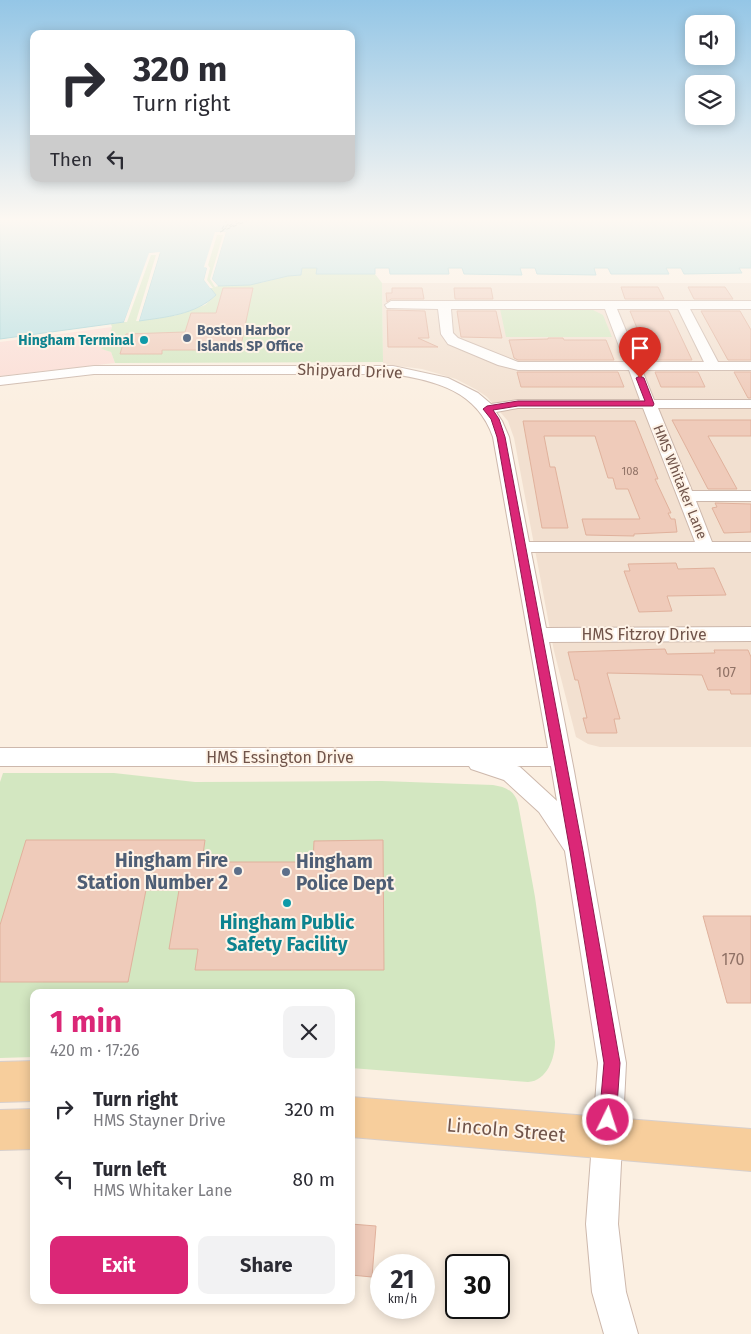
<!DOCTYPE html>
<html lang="en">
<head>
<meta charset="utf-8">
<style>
  body { margin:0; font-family:"Fira Sans",sans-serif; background:#f2f2f3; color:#2b2b33; height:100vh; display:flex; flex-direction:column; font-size:19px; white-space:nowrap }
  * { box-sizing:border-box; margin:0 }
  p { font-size:16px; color:#7c7c81 }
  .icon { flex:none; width:28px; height:28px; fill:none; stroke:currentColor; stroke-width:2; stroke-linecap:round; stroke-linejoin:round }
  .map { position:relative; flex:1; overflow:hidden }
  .drawer { position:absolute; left:30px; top:989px; width:325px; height:315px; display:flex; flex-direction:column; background:#fff; border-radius:10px; box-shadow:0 2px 12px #0003 }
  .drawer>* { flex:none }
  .top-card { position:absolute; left:30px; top:30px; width:325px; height:152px; border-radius:10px; box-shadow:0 2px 12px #0003; background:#fff; color:#2b2b33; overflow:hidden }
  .tools { position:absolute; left:685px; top:15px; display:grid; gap:10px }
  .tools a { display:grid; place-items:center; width:50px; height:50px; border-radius:10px; background:#fff; box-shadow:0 2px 12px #0003; font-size:25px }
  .speed { position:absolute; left:370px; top:1254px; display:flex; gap:10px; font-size:25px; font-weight:700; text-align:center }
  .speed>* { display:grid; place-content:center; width:65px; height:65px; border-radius:50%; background:#fff; box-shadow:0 2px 12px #0003; line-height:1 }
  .speed small { font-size:12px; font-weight:400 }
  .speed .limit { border:2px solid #111; border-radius:8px; background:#fff; color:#111 }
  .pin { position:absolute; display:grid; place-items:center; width:42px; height:42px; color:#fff; margin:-51px -21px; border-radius:50% 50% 50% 0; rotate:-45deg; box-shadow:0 0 5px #0007 }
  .pin .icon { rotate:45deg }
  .me { position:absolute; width:55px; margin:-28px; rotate:4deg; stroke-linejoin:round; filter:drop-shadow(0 0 4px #0008) }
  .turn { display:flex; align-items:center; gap:18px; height:105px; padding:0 20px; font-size:22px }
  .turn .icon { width:65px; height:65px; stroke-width:2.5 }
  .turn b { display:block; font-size:35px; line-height:42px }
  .then { display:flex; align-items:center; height:48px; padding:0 20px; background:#0003; gap:10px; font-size:19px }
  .round { display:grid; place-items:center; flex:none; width:52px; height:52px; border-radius:10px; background:#f2f2f3 }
  .head { display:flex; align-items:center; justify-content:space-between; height:85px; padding:0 20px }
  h1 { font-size:30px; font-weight:700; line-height:38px; color:#db2777 }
  .button { display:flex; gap:10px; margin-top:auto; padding:10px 20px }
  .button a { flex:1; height:58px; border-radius:10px; background:#db2777; color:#fff; font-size:20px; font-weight:700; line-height:58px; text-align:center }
  .button a+a { background:#f2f2f3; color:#2b2b33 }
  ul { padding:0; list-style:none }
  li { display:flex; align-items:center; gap:15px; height:70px; padding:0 20px }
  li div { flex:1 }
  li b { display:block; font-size:19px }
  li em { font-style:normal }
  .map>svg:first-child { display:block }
</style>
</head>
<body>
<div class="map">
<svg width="751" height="1334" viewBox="0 0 751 1334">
  <rect width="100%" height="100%" fill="#fbefe1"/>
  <path fill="#f2e0d0" d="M382 283H751V747H600L588 744 576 737 554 651 514 438 508 421 487 397 477 390 456 379 422 369 383 364Z"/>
  <path fill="#fbddd5" d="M112 327 106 343 101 349 111 352 115 363 0 376V342Z"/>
  <g fill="#d3e7c1">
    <path d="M215 232H226L260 283 288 276 301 275 302 268H317V274H375L382 283 383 362 115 363 111 352 101 349 106 343 112 327 111 324 124 322 149 253 160 252 174 316 205 305 216 295 204 280V267Z"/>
    <path d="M500 309 593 310 603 315 612 337H506Z"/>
    <path d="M3 773H114L195 782 382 781 493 785C505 787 514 790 518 803L535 897 555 1042C555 1058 547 1081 528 1082L351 1068V992H34V1057L0 1058V782Z"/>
  </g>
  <path fill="#b7e0e3" stroke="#9ed0d4" d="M0 220H751V268H739L742 273 684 274 681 268H666L669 274H611L608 268H594L596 275 537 274 535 268H520L522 275 464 274 462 268H448L449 274H390L389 268H375V274H316L317 268H302L301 275 288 276 250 285 218 286 212 279 226 232H216L205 267 207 268 204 280 216 295C195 315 166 317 139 321L160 253H150L124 322 0 339Z"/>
  <g fill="#fbefe1">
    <path d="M215 232H226L212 279 218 286 215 287 210 279 223 235H217L208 265 210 268 207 280 213 288H210L204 280 207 268 204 267Z"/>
    <path d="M160 252 139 321H136L156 255H151L127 322H124L149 253Z"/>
  </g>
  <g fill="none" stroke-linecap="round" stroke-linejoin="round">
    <g stroke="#42777c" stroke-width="1" stroke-dasharray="4 3" stroke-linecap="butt">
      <path d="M230 227 244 220"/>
      <path d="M222 229 227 220"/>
      <path d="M223 230 238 220"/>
      <path d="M220 232 249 220"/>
      <path d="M221 232 232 220"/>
    </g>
  </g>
  <g fill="#efcbba" stroke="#e0b19c">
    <path d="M621 287H658L664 299H625Z"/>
    <path d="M688 287H725L733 299H694Z"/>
    <path d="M223 288H253L240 350H162V354H120L126 334 185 332 191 313H216Z"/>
    <path d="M392 288H422L424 299H391L387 302 386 293H392Z"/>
    <path d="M454 288H491L493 299H455Z"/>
    <path d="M387 310 425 311 429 338H418L438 347H388Z"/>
    <path d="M457 311H496L502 338 461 337Z"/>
    <path d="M630 311H669L692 360H650Z"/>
    <path d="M701 311H740L751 330V360H728Z"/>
    <path d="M548 338H563L564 340H606L614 360H518L514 358 509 340 548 339Z"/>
    <path d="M517 372H618L624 387H521Z"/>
    <path d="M655 372H698L705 387H661Z"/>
    <path d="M734 372H751V398H748Z"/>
    <path d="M672 420H751V436H708L737 489H708Z"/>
    <path d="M523 421H635L658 479H655L671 513H668L671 519H675L677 532 634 534V536L586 535 582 519H640L628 489H616L613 478H608L595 436H544L550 467H555L568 528H542Z"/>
    <path d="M715 503 751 504V532L724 533 712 508 717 507Z"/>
    <path d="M676 563 678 569 714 568 726 595 667 596 672 611 639 612 624 571H630L628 564Z"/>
    <path d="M665 649 667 654 715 653 714 650H748L751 657V694H731L730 690H708L702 675 607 673 620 719H614L617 733H587L583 718H587L578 680H575L568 652Z"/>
    <path d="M26 840H205L202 862H313L314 841 383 840 384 970H195L198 949H169L179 890H146L128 982H0V925Z"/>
    <path d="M703 916H751V1003H727Z"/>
    <path d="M351 1224 376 1226 372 1277 351 1275Z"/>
  </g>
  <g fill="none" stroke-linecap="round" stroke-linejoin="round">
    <g stroke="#cdb8ac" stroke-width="2">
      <path id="street" d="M391 301H751V309H690L718 362H751V370H642L654 400H751V408H658L692 491H751V501H696L712 542H751V552H531L546 628 751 627V641L549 642 574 771 626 1063 618 1224 626 1292 638 1334H604L592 1292 586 1224 598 1063 565 851 539 812 504 780 471 769 469 766H0V748H548L493 437C477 391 437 381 393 374H94L0 385V377L94 366H393L448 378 478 393 491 404 518 400H640L629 370H518L498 365 448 344 441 334 438 309 387 308 385 305ZM451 309H605L625 362H518L458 338 453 333ZM617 309H678L704 362H639ZM518 408H643L695 542H529L509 437 502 421 496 412ZM517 766H551L557 801 520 767Z"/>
    </g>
    <g stroke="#d7cfcc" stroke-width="2">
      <g id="primary">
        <path d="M34 1061V1101L0 1102V1062Z"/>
        <path d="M351 1097 751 1129V1171L351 1137Z"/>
        <path d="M34 1109V1149L0 1150V1110Z"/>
      </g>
    </g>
    <use href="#street" fill="#fff" fill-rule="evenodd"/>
    <use href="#primary" fill="#f7ce9c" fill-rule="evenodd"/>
  </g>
  <linearGradient id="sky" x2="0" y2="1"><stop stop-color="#94c6e6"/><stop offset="0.54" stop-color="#fdf8f2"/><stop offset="1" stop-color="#fdf8f2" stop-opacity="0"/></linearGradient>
  <rect width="751" height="407" fill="url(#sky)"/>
  <path fill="#db2777" stroke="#8e194d" d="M640 376 644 378 654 404 653 406H518L493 410 499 419 505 437 583 851 620 1063 616 1120 614 1126 608 1128 602 1126 599 1120 604 1063 570 851 497 437 491 419 483 409 487 406 518 401H645L636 378Z"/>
  <g fill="#5c6f8a" stroke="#fef3e7" stroke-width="2">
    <circle cx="187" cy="338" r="5"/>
    <circle cx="238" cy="871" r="5"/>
    <circle cx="286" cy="872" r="5"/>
  </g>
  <g fill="#0f9aa8" stroke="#fef3e7" stroke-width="2">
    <circle cx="144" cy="340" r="5"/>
    <circle cx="287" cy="903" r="5"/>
  </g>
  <g text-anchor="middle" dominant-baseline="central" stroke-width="4" stroke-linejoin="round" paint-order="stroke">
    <g font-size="11" fill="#907266">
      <text x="630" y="471">108</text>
    </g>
    <g font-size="14" font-weight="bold" fill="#4e5e75" stroke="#fef3e7" text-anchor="start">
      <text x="197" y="330">Boston Harbor<tspan x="197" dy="16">Islands SP Office</tspan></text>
    </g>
    <g font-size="14" font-weight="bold" fill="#0d838f" stroke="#fef3e7" text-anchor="end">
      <text x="134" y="340">Hingham Terminal</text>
    </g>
    <g font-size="14" fill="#70544a" stroke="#fef3e7">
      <text transform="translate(680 482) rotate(68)">HMS Whitaker Lane</text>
    </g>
    <g font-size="14" fill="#907266">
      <text x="726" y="672">107</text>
    </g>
    <g font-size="16" fill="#70544a" stroke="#fef3e7">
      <text transform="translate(350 371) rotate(2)">Shipyard Drive</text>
      <text x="644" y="634">HMS Fitzroy Drive</text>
      <text x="280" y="757">HMS Essington Drive</text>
    </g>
    <g font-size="16" fill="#907266">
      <text x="733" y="959">170</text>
    </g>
    <g font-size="19" font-weight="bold" fill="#4e5e75" stroke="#fef3e7" text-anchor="end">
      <text x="228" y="860">Hingham Fire<tspan x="228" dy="22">Station Number 2</tspan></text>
      <text x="296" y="861" text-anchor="start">Hingham<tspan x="296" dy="22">Police Dept</tspan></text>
    </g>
    <g font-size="19" font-weight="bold" fill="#0d838f" stroke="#fef3e7">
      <text x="287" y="922">Hingham Public<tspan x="287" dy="22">Safety Facility</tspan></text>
    </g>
    <g font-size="19" fill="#70544a" stroke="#fef3e7">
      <text transform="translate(506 1130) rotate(5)">Lincoln Street</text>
    </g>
  </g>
</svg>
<div class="tools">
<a><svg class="icon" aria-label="sound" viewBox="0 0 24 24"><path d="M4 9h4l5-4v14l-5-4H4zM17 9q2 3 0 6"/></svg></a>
<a><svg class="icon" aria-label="layers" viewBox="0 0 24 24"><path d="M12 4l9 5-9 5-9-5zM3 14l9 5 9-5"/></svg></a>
</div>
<div class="speed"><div>21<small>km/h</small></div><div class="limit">30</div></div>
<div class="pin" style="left:640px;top:378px;background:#d93025"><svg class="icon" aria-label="arrive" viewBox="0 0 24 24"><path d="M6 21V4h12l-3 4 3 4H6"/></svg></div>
<svg class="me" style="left:608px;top:1120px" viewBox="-20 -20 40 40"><circle r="17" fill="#db2777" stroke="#fff" stroke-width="3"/><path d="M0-11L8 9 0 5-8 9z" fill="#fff"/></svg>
<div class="top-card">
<div class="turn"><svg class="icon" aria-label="right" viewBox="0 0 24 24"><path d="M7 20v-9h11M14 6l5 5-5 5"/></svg><div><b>320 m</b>Turn right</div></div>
<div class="then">Then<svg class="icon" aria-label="left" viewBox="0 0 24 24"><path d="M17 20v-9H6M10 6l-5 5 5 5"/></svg></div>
</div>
<section class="drawer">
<div class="head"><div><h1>1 min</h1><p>420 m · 17:26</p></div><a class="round"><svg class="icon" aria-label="close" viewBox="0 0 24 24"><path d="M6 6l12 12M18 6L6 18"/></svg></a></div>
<ul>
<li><svg class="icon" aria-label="right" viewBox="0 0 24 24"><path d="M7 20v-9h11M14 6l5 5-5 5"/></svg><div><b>Turn right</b><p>HMS Stayner Drive</p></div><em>320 m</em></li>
<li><svg class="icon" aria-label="left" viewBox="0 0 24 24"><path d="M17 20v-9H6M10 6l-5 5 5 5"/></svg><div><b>Turn left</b><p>HMS Whitaker Lane</p></div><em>80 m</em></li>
</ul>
<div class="button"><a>Exit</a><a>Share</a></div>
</section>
</div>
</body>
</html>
